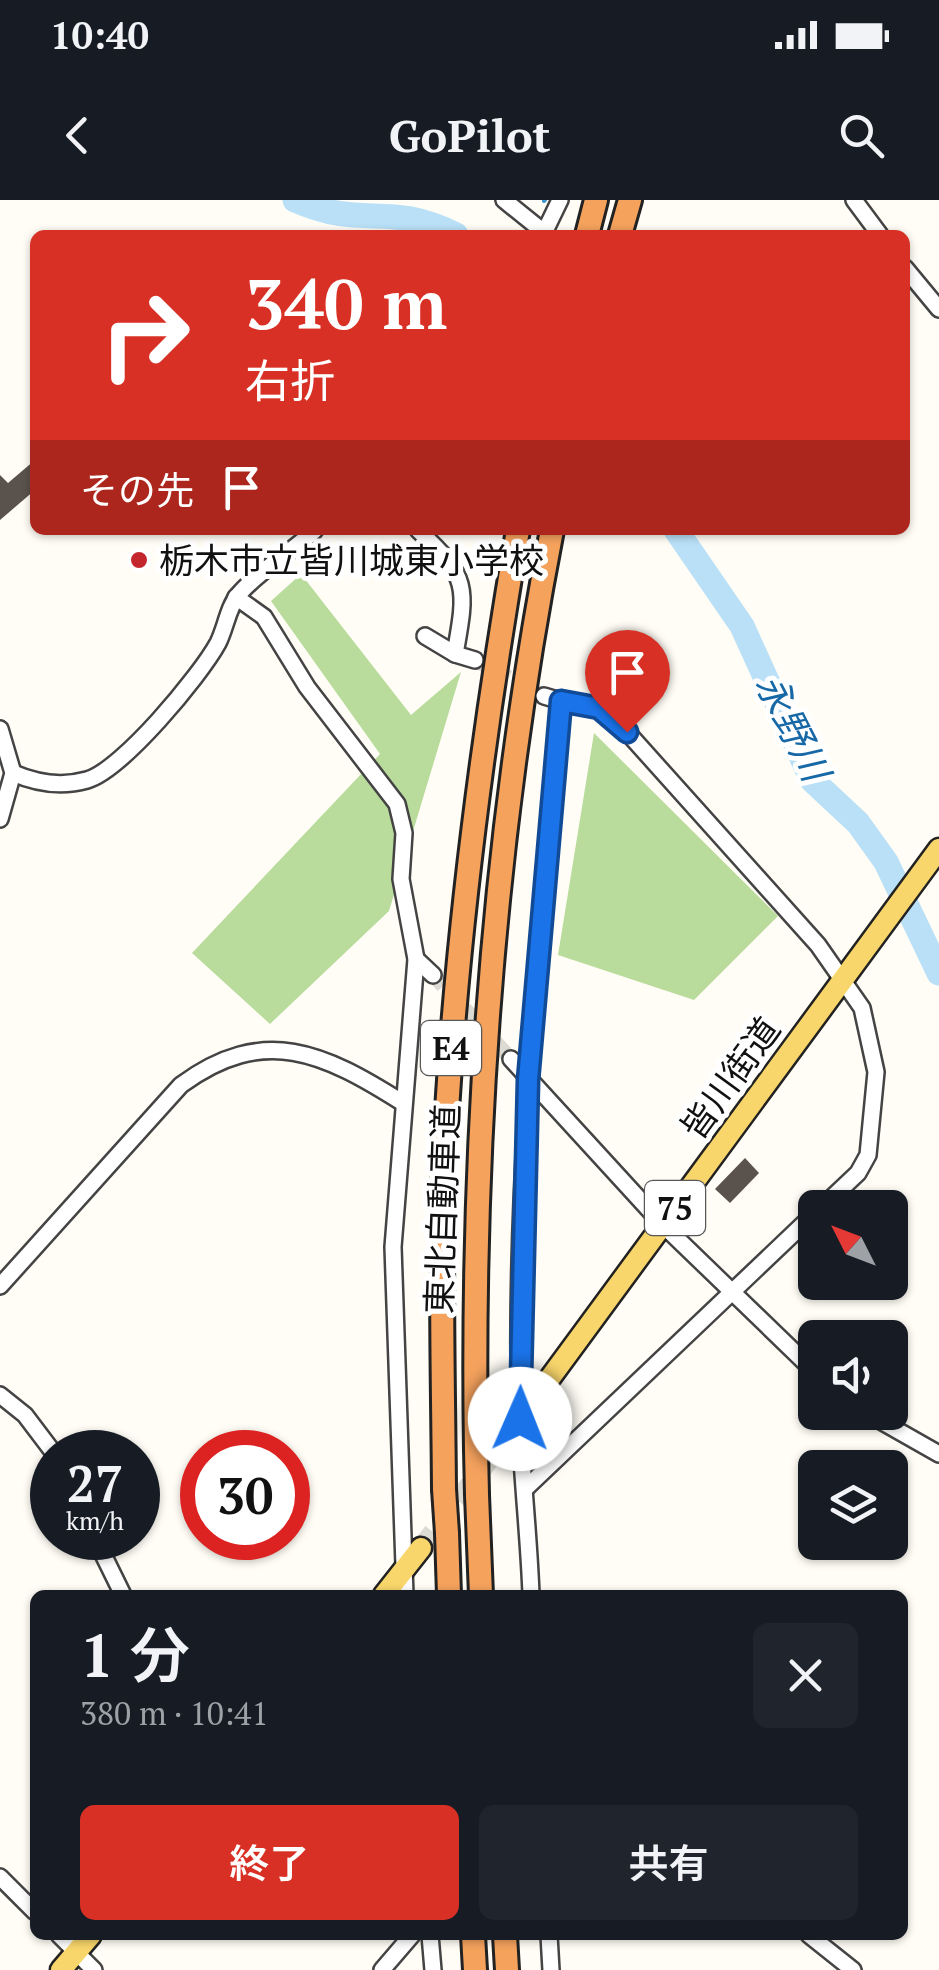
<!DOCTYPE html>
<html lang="ja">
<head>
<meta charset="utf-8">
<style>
  body { margin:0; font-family:"PT Serif","Noto Sans JP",serif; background:#20242c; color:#f1f3f6; height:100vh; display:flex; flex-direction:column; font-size:38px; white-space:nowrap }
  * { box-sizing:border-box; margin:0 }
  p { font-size:32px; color:#9ea1a6 }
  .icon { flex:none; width:55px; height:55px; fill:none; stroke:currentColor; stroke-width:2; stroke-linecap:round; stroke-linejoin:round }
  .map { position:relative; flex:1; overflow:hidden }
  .details { position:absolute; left:30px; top:1390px; width:878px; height:350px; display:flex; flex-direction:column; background:#171b24; border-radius:15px; box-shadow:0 2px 8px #0004 }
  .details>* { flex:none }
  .top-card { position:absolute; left:30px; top:30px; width:880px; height:305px; border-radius:15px; box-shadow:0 2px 8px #0004; background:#d93025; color:#fff; overflow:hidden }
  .needle { width:65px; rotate:312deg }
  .controls { position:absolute; left:798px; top:990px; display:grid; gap:20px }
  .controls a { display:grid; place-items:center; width:110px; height:110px; border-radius:15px; background:#171b24; box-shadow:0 2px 8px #0004; font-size:50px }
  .speed { position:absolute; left:30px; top:1230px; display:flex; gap:20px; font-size:50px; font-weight:700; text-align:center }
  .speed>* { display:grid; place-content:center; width:130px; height:130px; border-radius:50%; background:#171b24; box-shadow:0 2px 8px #0004; line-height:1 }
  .speed small { font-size:25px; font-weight:400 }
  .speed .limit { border:15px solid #d22; background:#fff; color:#111 }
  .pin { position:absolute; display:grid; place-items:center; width:85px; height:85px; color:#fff; margin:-102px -42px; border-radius:50% 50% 50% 0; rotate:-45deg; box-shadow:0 0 10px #0007 }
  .pin .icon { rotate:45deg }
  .me { position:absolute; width:110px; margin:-55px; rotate:1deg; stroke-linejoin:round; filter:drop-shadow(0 0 8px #0008) }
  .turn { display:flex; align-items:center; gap:35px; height:210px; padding:0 50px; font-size:45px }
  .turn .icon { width:130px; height:130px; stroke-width:2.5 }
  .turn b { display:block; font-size:70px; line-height:85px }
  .then { display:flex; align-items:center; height:95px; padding:0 50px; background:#0003; gap:20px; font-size:38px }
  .round { display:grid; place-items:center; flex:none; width:105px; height:105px; border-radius:15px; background:#20242c }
  .headline { display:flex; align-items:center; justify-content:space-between; height:170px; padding:0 50px }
  h1 { font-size:60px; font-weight:600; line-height:75px }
  .cta { display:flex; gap:20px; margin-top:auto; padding:20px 50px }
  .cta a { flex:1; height:115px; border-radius:15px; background:#d93025; color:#fff; font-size:40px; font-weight:600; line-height:115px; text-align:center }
  .cta a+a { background:#20242c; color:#f1f3f6 }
  .status { display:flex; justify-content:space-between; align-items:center; height:70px; padding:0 50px; background:#171b24; direction:ltr }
  .status svg { height:28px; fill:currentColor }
  header { display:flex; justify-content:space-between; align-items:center; height:130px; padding:0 50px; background:#171b24; font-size:45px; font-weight:600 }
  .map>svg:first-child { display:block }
</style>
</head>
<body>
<div class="status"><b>10:40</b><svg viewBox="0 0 49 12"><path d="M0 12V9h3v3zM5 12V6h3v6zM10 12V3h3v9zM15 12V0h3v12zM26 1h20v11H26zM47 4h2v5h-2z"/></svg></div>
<header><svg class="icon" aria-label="back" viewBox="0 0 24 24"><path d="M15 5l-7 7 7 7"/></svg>GoPilot<svg class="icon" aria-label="search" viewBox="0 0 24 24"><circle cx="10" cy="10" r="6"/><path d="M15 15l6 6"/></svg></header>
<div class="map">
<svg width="939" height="1770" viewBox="0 0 939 1770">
  <rect width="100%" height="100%" fill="#fffdf5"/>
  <g fill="#b9dc9c">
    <path d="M301 374 411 515 461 472 389 711 270 824 192 753 380 554 271 401Z"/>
    <path d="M594 533 778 716 694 800 558 755Z"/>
  </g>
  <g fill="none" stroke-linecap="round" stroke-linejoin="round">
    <g stroke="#3f96cf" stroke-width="4">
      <path d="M544 1 545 0"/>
      <path d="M515 35 516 34"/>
    </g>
    <g stroke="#b9e0f7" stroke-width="25">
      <path d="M295 0C366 31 386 0 456 35"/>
      <path d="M676 330 742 426 812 580 858 623 886 662 939 773"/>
    </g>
  </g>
  <g fill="#5a524d">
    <path d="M35 260V290L0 320V275L8 283Z"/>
    <path d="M745 958 759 973 730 1003 715 989Z"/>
  </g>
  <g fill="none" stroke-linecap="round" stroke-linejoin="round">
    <g stroke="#dbdad3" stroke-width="15" stroke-dasharray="15 8" stroke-linecap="butt">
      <path d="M475 460 544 496"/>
      <path d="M433 775 511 859"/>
    </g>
    <path stroke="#dbdad3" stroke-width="20" stroke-dasharray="20 10" stroke-linecap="butt" d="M421 1348 503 1242"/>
    <g stroke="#444" stroke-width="20">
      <g id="minor">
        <path d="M504 0 540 29H546L560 0"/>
        <path d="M854 0 880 35"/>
        <path d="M905 68 939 109"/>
        <path d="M418 330C469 377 467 387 455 454L475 460"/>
        <path d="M236 397 264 417 307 487 397 604 404 633 401 679 416 759 393 1047 405 1395"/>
        <path d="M425 436 455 454"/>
        <path d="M561 501 599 508 627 532 818 745 862 808 876 872 868 955 858 973 821 1008"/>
        <path d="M0 529 13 573 0 619"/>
        <path d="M13 573C36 583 62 587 87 580 122 570 200 476 218 443 226 427 228 407 239 394 261 369 291 353 315 330"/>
        <path d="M416 759 433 775"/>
        <path d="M511 859 663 1025 815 1172"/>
        <path d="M0 1086 181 885C264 824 324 853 403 903"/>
        <path d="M0 1195 25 1215 53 1252"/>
        <path d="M865 1212 939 1254"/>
        <path d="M526 1288 815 1013"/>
        <path d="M95 1338 123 1395"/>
        <path d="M531 1395C529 1337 522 1279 520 1221 513 981 540 740 561 501L544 496"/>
        <path d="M0 1677 35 1712"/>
        <path d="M59 1735 94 1770"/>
        <path d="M430 1735 433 1770"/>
        <path d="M549 1735 551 1770"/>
        <path d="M809 1735 853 1770"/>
        <path d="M382 1770 412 1735"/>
      </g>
    </g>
    <g stroke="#222" stroke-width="25">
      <g id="major">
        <path d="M503 1242 939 649"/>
        <path d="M384 1395 421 1348"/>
        <path d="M61 1770 91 1735"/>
      </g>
    </g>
    <g stroke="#222" stroke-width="28">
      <g id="highway">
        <path d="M587 35 596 0"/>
        <path d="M620 35 630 0"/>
        <path d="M476 1249C471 940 493 634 552 330"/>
        <path d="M444 1289C443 1163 439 1036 447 910 459 715 485 522 518 330"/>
        <path d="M477 1295 481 1395"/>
        <path d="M447 1333 449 1395"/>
        <path d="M473 1735 475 1770"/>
        <path d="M505 1735 507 1770"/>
      </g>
    </g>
    <use href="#minor" stroke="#fff" stroke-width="15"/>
    <use href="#major" stroke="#f9d66b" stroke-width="20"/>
    <use href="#highway" stroke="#f5a25d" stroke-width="22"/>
    <g stroke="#222" stroke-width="28" stroke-linecap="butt">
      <g id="highway-bridge">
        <path d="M476 1249 477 1295"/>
        <path d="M444 1289 447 1333"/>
      </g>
    </g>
    <use href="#highway-bridge" stroke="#f5a25d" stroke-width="22"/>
  </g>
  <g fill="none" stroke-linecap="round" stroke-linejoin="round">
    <g stroke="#114b97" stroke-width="25">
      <path id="route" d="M520 1219 528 880 561 501 599 508 627 532"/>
    </g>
    <use href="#route" stroke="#1a73e8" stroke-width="18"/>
  </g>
  <circle fill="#c4262e" stroke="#fff" stroke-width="4" cx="139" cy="360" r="10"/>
  <g text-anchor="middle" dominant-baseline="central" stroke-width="10" stroke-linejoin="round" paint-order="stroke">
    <g fill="#fff" stroke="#585858" stroke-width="2.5">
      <rect x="421" y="821" width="60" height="54" rx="8"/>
      <rect x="645" y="981" width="60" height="54" rx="8"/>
    </g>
    <g font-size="32" font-weight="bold" fill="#111">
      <text x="451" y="848">E4</text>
      <text x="675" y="1008">75</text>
    </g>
    <g font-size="35" fill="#111" stroke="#fff" text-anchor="start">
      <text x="159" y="360">栃木市立皆川城東小学校</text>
    </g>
    <g font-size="35" fill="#111" stroke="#fff">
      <text transform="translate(730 878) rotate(-54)">皆川街道</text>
      <text transform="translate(442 1009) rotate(-88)">東北自動車道</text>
    </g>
    <g font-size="38" font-style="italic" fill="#1768a6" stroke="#fff">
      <text transform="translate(793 527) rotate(63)">永野川</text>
    </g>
  </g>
</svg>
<div class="controls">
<a><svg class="needle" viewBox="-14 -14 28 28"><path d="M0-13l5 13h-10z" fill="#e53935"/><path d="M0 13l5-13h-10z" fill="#9ea1a6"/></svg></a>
<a><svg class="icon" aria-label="sound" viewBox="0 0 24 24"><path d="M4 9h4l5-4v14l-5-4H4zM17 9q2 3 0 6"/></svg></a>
<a><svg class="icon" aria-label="layers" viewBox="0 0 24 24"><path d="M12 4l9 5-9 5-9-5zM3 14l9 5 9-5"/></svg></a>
</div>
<div class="speed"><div>27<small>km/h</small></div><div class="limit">30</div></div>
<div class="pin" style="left:627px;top:532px;background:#d93025"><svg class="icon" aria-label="arrive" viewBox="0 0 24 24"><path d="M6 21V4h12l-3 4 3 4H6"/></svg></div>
<svg class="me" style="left:520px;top:1219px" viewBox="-20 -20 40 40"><circle r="19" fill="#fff"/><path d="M0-13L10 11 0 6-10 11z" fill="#1a73e8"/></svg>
<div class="top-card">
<div class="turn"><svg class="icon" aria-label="right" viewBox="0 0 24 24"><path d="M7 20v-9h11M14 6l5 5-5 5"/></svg><div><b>340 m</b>右折</div></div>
<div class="then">その先<svg class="icon" aria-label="arrive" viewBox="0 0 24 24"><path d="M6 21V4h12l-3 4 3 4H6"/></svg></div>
</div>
<section class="details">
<div class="headline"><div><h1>1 分</h1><p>380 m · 10:41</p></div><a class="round"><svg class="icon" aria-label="close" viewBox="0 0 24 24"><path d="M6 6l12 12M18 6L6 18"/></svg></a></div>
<div class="cta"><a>終了</a><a>共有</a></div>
</section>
</div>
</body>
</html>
